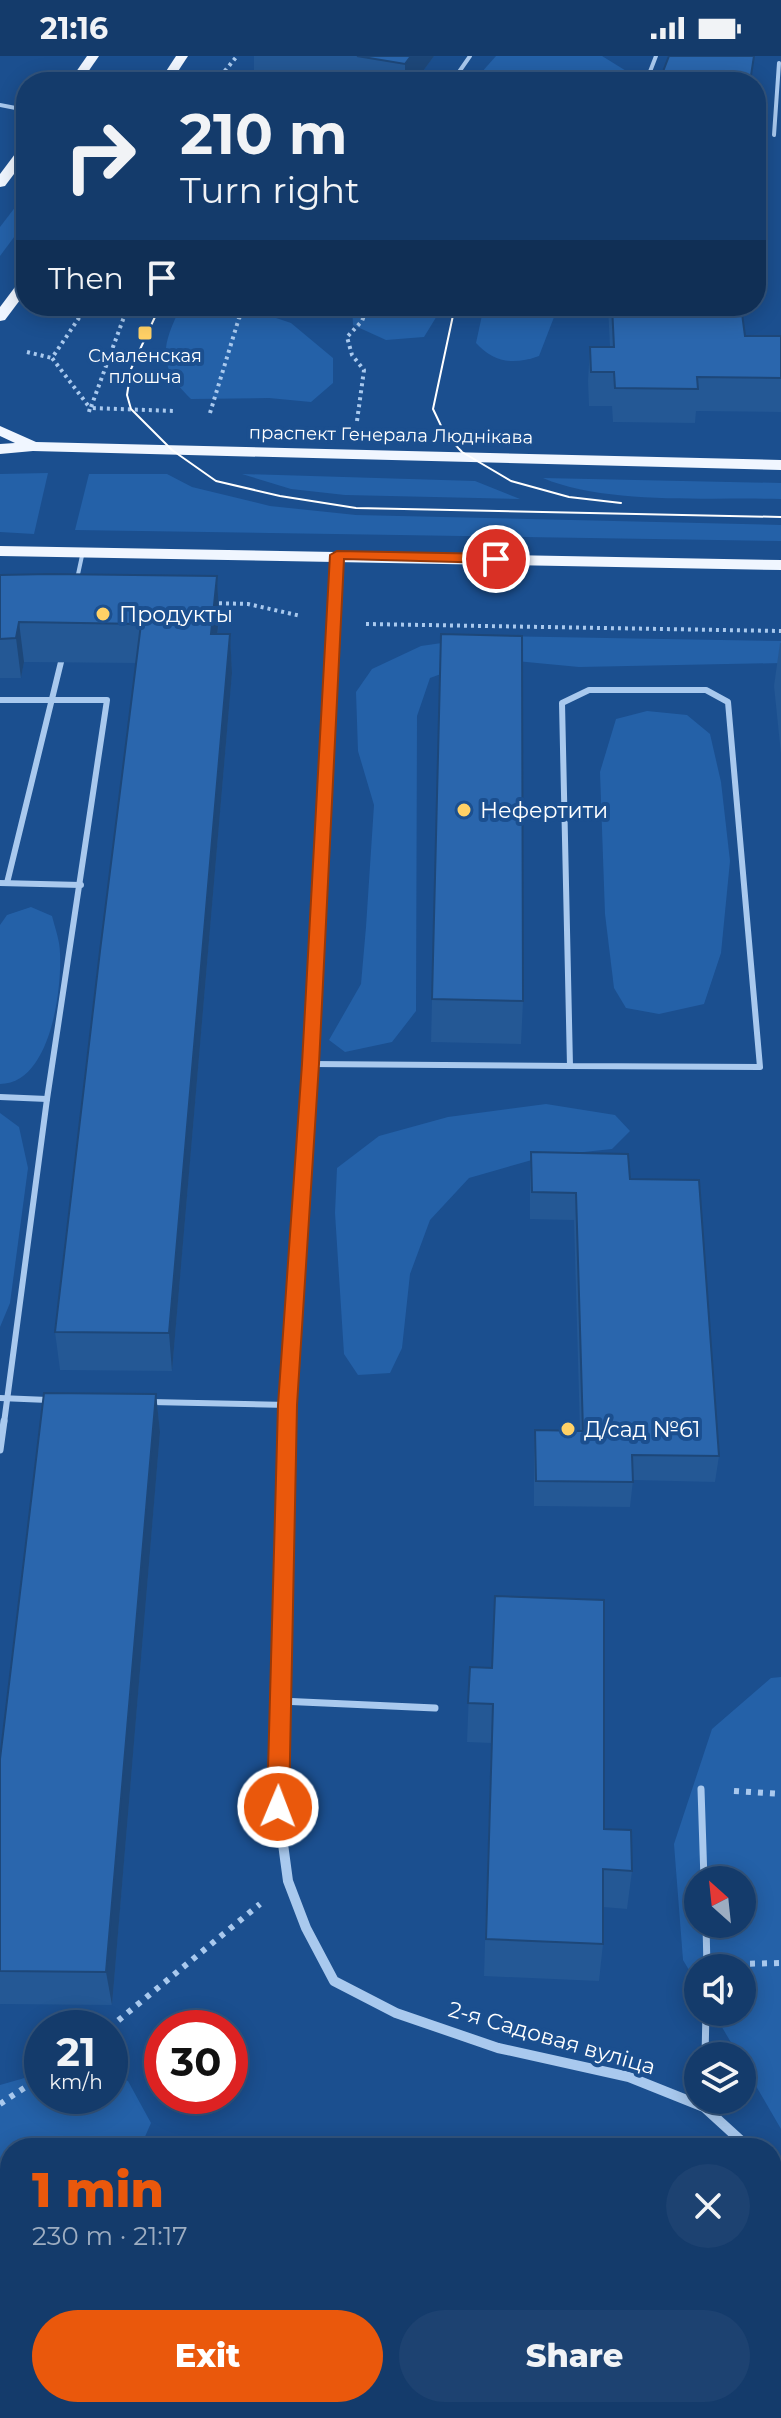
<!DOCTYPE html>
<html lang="en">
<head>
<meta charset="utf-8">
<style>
  body { margin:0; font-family:Montserrat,sans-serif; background:#1d4271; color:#f1f3f6; height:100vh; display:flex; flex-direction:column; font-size:30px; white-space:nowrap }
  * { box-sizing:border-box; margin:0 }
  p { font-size:26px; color:#9dadc1 }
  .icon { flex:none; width:44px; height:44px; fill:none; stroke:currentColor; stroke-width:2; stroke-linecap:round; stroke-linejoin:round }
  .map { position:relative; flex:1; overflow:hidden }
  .sheet { position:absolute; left:0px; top:2082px; width:782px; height:280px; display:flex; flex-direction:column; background:#143b6b; border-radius:32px 32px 0 0; box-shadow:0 4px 20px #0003,0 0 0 2px #33557e }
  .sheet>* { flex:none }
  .guide { position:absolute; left:16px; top:16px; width:750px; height:244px; border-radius:32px; box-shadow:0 4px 20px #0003,0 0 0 2px #33557e; background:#143b6b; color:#f1f3f6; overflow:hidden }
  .needle { width:52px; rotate:333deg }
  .controls { position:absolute; left:684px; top:1810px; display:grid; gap:16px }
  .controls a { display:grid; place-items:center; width:72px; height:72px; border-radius:50%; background:#143b6b; box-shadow:0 4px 20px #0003,0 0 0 2px #33557e; font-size:40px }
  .speed { position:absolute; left:24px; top:1954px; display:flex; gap:16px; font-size:40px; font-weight:700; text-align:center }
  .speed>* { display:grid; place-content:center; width:104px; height:104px; border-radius:50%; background:#143b6b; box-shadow:0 4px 20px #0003,0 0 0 2px #33557e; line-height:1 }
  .speed small { font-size:20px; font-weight:400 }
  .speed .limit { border:12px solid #d22; background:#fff; color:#111 }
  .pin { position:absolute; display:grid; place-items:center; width:68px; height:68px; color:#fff; margin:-34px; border:4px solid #fff; border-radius:50%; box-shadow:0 2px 8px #0007 }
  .me { position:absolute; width:88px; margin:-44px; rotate:1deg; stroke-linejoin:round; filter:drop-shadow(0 0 6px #0008) }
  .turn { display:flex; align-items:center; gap:28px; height:168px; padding:0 32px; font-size:36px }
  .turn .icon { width:104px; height:104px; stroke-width:2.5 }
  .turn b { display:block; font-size:56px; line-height:68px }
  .then { display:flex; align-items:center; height:76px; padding:0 32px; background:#0003; gap:16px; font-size:30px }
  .round { display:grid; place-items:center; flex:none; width:84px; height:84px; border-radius:42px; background:#1d4271 }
  .summary { display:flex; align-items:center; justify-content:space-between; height:136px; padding:0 32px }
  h1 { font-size:48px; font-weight:800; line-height:60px; color:#ea580c }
  .button { display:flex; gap:16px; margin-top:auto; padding:16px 32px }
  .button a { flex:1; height:92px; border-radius:48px; background:#ea580c; color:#fff; font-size:32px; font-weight:800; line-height:92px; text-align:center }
  .button a+a { background:#1d4271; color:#f1f3f6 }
  .status { display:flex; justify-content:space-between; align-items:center; height:56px; padding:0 40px; background:#143b6b; direction:ltr }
  .status svg { height:22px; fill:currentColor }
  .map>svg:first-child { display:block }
</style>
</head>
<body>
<div class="status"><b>21:16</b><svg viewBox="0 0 49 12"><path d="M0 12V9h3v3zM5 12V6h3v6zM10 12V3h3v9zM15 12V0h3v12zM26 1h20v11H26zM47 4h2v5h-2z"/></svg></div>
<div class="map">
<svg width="781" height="2362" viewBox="0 0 781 2362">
  <rect width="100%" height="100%" fill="#1b4f8f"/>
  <g fill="#2461a8" fill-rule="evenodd">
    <path d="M496 0H602L636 21 630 26H473Z"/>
    <path d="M26 137V165L0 200V171Z"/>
    <path d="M181 250H241L291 267 333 302V327L311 346 269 342 191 343C157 309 161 292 181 250Z"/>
    <path d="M443 250 424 281 386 284 353 269 352 250Z"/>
    <path d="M484 250H550L556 256 539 300C514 309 494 307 476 287Z"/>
    <path d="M48 417 34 478 0 476V418Z"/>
    <path d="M89 418H167L192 431 270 450 356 459 781 469V485L75 474Z"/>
    <path d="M242 418 475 425 520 443 345 439 291 433Z"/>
    <path d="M543 422 781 427V443C712 441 605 449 543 422Z"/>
    <path d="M490 580 781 585V607L579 611 485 602 430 622 417 660 416 955 392 986 345 996 329 984 361 928 366 871 374 749 358 695 356 636 372 613 421 590Z"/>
    <path d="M647 655 687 659 710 678 721 726 730 805 721 897 704 948 659 958 626 952 614 932 605 858 600 716 616 663Z"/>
    <path d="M31 851 52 860C55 872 60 885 60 897 62 935 50 1028 0 1028V869L7 859Z"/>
    <path d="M546 1048 615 1059 630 1075 612 1093 546 1100 469 1122 430 1164 410 1218 402 1292 390 1317 358 1319 344 1298 335 1157 337 1112 379 1080 448 1061Z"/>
    <path d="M0 1057 19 1071 28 1112 10 1247 0 1271Z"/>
    <path d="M781 1621V2073L742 2006V2000H739L713 1956H742V1912H698V1929L683 1904 674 1788 712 1673 771 1622ZM698 1824H742V1868H698Z"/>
    <path d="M42 2017V2040H110V2018L128 2025 151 2067 140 2092H10V2352H169L146 2362H0V2029Z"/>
    <path d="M561 2081 567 2092H463L485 2084Z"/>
  </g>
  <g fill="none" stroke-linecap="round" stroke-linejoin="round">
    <g stroke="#a9c9ee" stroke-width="4" stroke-dasharray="3 4" stroke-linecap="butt">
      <path d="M216 26 237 0"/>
      <path d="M87 250 52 302 90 352"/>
      <path d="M27 296 52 302"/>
      <path d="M91 351 128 250"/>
      <path d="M89 356 90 352 176 355"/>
      <path d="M210 357 239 262 256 250"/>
      <path d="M357 365 364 314 352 299 347 281 362 265 368 250"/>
      <path d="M212 547 248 548 301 560"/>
      <path d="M366 568 781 575"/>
    </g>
    <g stroke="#a9c9ee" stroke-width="6" stroke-dasharray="5 7" stroke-linecap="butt">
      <path d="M734 1735 781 1738"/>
      <path d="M738 1908 781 1907"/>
      <path d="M109 1972 260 1848"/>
      <path d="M0 2048 42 2020"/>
    </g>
    <g stroke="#a9c9ee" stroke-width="4">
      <path d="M452 26 470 0"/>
      <path d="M646 26 656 0"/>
      <path d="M0 49 26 54"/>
      <path d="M774 79 779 7"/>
      <path d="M77 523 83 495"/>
    </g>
    <g stroke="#a9c9ee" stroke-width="6">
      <path d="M589 634H706L728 646 760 1011 570 1010 562 647Z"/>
      <path d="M0 644H107L47 1043 4 1367"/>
      <path d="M0 827 81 829"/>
      <path d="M7 827 61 606"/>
      <path d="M311 1008 570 1010"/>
      <path d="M0 1041 47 1043"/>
      <path d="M0 1342 48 1344"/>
      <path d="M151 1346 288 1349"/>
    </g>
    <g stroke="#a9c9ee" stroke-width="7">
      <path d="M0 1394 4 1365"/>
      <path d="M280 1645 435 1652"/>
      <path d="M701 1733 704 1824"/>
      <path d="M706 1868 707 1912"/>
      <path d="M705 2000 706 1956"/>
      <path d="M197 2362 220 2352"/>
    </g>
    <path stroke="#a9c9ee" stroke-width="6" d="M332 597 337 499"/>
    <path stroke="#a9c9ee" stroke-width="7" d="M288 1367 311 1008 332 595"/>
    <g stroke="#a9c9ee" stroke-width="10">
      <path d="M288 1365 278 1751 288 1825 306 1872 334 1925 396 1957 498 1992 629 2021 704 2051 749 2092"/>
      <path d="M772 2114 781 2130"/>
    </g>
    <g fill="#f0f6ff" fill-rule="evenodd">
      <path d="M87 0H99L81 26H69Z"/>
      <path d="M176 0H188L171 26H159Z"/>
      <path d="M26 89V102L5 130 0 131V118L21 90Z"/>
      <path d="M26 222V236L5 264 0 265V251L21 223Z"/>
      <path d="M0 370 36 386 781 404V414L33 395 0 398V388L15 387 0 380Z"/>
      <path d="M0 490 781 504V514L0 500Z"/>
    </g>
    <g stroke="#fff" stroke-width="2">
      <path d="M160 250 131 313 127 339 131 353 172 394 216 425 280 440 356 452 781 461"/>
      <path d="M455 250 433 353 444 376 462 396 511 425 569 441 621 447"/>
    </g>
  </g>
  <g fill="#245895">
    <path d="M254 0H434L415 26H321L254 15Z"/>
    <path d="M608 250H741L745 280H781V356L696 355 695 367 613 366 612 350H589L588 325 590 291H610Z"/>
    <path d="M0 519 217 520 219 559 218 578H230L232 617 172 1315 60 1314 55 1276 136 607 24 606 21 622H0Z"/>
    <path d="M441 578 523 945 521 988 431 986Z"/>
    <path d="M780 587H781V698L774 630Z"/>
    <path d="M531 1096 630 1123 719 1400 715 1426 633 1424 630 1451 534 1450V1400L535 1374 580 1375 574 1164 530 1163V1123Z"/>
    <path d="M156 1338 160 1376 112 1949 0 1948V1703Z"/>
    <path d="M470 1611 604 1773 632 1815 627 1853 603 1851V1888L599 1925 484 1920 491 1687 467 1686Z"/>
  </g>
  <g fill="#1d4779">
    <path d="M411 0H434L415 26H405V8Z"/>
    <path d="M217 520 219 559 214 617 211 578Z"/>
    <path d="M19 566 24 606 21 622 16 582Z"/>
    <path d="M230 578 232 617 172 1315 169 1277Z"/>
    <path d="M156 1338 160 1376 112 1949 106 1916Z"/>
    <path d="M781 2310V2336L772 2341V2315Z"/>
    <path d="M691 2352H748L726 2362H670Z"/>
  </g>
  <g fill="#2a66ad" stroke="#1d4779" stroke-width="2">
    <path d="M357 0H411L405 8Z"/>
    <path d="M669 0H754L750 26 701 25V26H659Z"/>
    <path d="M612 250H741L745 280H781V322L697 321 698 333 615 332 614 316H591L590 291H614Z"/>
    <path d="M50 518 217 520 211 578H230L169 1277 55 1276 100 895 141 568 19 566 16 582 0 583V519Z"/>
    <path d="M441 578 522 580 523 945 432 943Z"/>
    <path d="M531 1096 628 1098 630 1123 699 1124 719 1400 632 1399 633 1426 536 1425 535 1374 583 1375 576 1137 532 1136Z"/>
    <path d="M44 1337 156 1338 106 1916 0 1915V1703Z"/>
    <path d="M495 1540 604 1544V1773L631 1774 632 1815 603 1813V1888L486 1883 493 1648 468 1647 470 1611 492 1612Z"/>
    <path d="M772 2231 781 2248V2310L772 2315Z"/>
    <path d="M338 2352H691L670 2362H315Z"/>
  </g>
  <path fill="#ea580c" stroke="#983908" stroke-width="2" d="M337 495 496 498 503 503 496 507 344 503 319 1008 297 1349 289 1751 286 1758 278 1761 270 1758 267 1751 278 1349 302 1008 330 499Z"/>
  <g fill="#ffd166" stroke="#1b4f8f" stroke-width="3">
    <rect x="137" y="269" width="16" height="16" rx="4"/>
    <circle cx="103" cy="558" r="8"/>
    <circle cx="464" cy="754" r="8"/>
    <circle cx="568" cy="1373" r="8"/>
  </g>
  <g text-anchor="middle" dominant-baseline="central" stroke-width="8" stroke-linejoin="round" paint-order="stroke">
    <g font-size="18" fill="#fff" stroke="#1b4f8f">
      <text x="145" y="300">Смаленская<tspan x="145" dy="21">плошча</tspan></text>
    </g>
    <g font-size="18" fill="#fff" stroke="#1b4f8f">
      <text transform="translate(391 379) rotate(1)">праспект Генерала Люднікава</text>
    </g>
    <g font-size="22" fill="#fff" stroke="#1b4f8f" text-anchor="start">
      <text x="119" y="558">Продукты</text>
      <text x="480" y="754">Нефертити</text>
      <text x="584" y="1373">Д/сад №61</text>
    </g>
    <g font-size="22" fill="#fff" stroke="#1b4f8f">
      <text transform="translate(552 1982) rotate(16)">2-я Садовая вуліца</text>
    </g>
  </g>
</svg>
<div class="controls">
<a><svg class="needle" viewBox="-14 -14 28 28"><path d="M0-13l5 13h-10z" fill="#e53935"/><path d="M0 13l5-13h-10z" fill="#9dadc1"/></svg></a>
<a><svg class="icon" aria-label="sound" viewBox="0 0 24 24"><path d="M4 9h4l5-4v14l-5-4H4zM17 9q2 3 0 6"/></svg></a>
<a><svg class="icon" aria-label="layers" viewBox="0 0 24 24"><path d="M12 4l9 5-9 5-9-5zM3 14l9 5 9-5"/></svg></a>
</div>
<div class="speed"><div>21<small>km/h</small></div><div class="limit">30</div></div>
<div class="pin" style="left:496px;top:503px;background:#d93025"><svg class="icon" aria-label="arrive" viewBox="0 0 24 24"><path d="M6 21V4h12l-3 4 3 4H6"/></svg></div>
<svg class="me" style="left:278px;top:1751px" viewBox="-20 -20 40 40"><circle r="17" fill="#ea580c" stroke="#fff" stroke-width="3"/><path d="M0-11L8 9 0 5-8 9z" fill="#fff"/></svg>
<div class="guide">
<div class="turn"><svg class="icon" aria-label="right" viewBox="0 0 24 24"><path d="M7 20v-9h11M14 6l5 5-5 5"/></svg><div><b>210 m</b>Turn right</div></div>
<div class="then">Then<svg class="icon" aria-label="arrive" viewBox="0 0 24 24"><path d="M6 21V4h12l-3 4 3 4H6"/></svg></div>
</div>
<section class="sheet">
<div class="summary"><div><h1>1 min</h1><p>230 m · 21:17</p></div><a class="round"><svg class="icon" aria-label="close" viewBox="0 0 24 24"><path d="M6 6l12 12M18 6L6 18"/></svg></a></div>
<div class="button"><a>Exit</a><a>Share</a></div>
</section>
</div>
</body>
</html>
